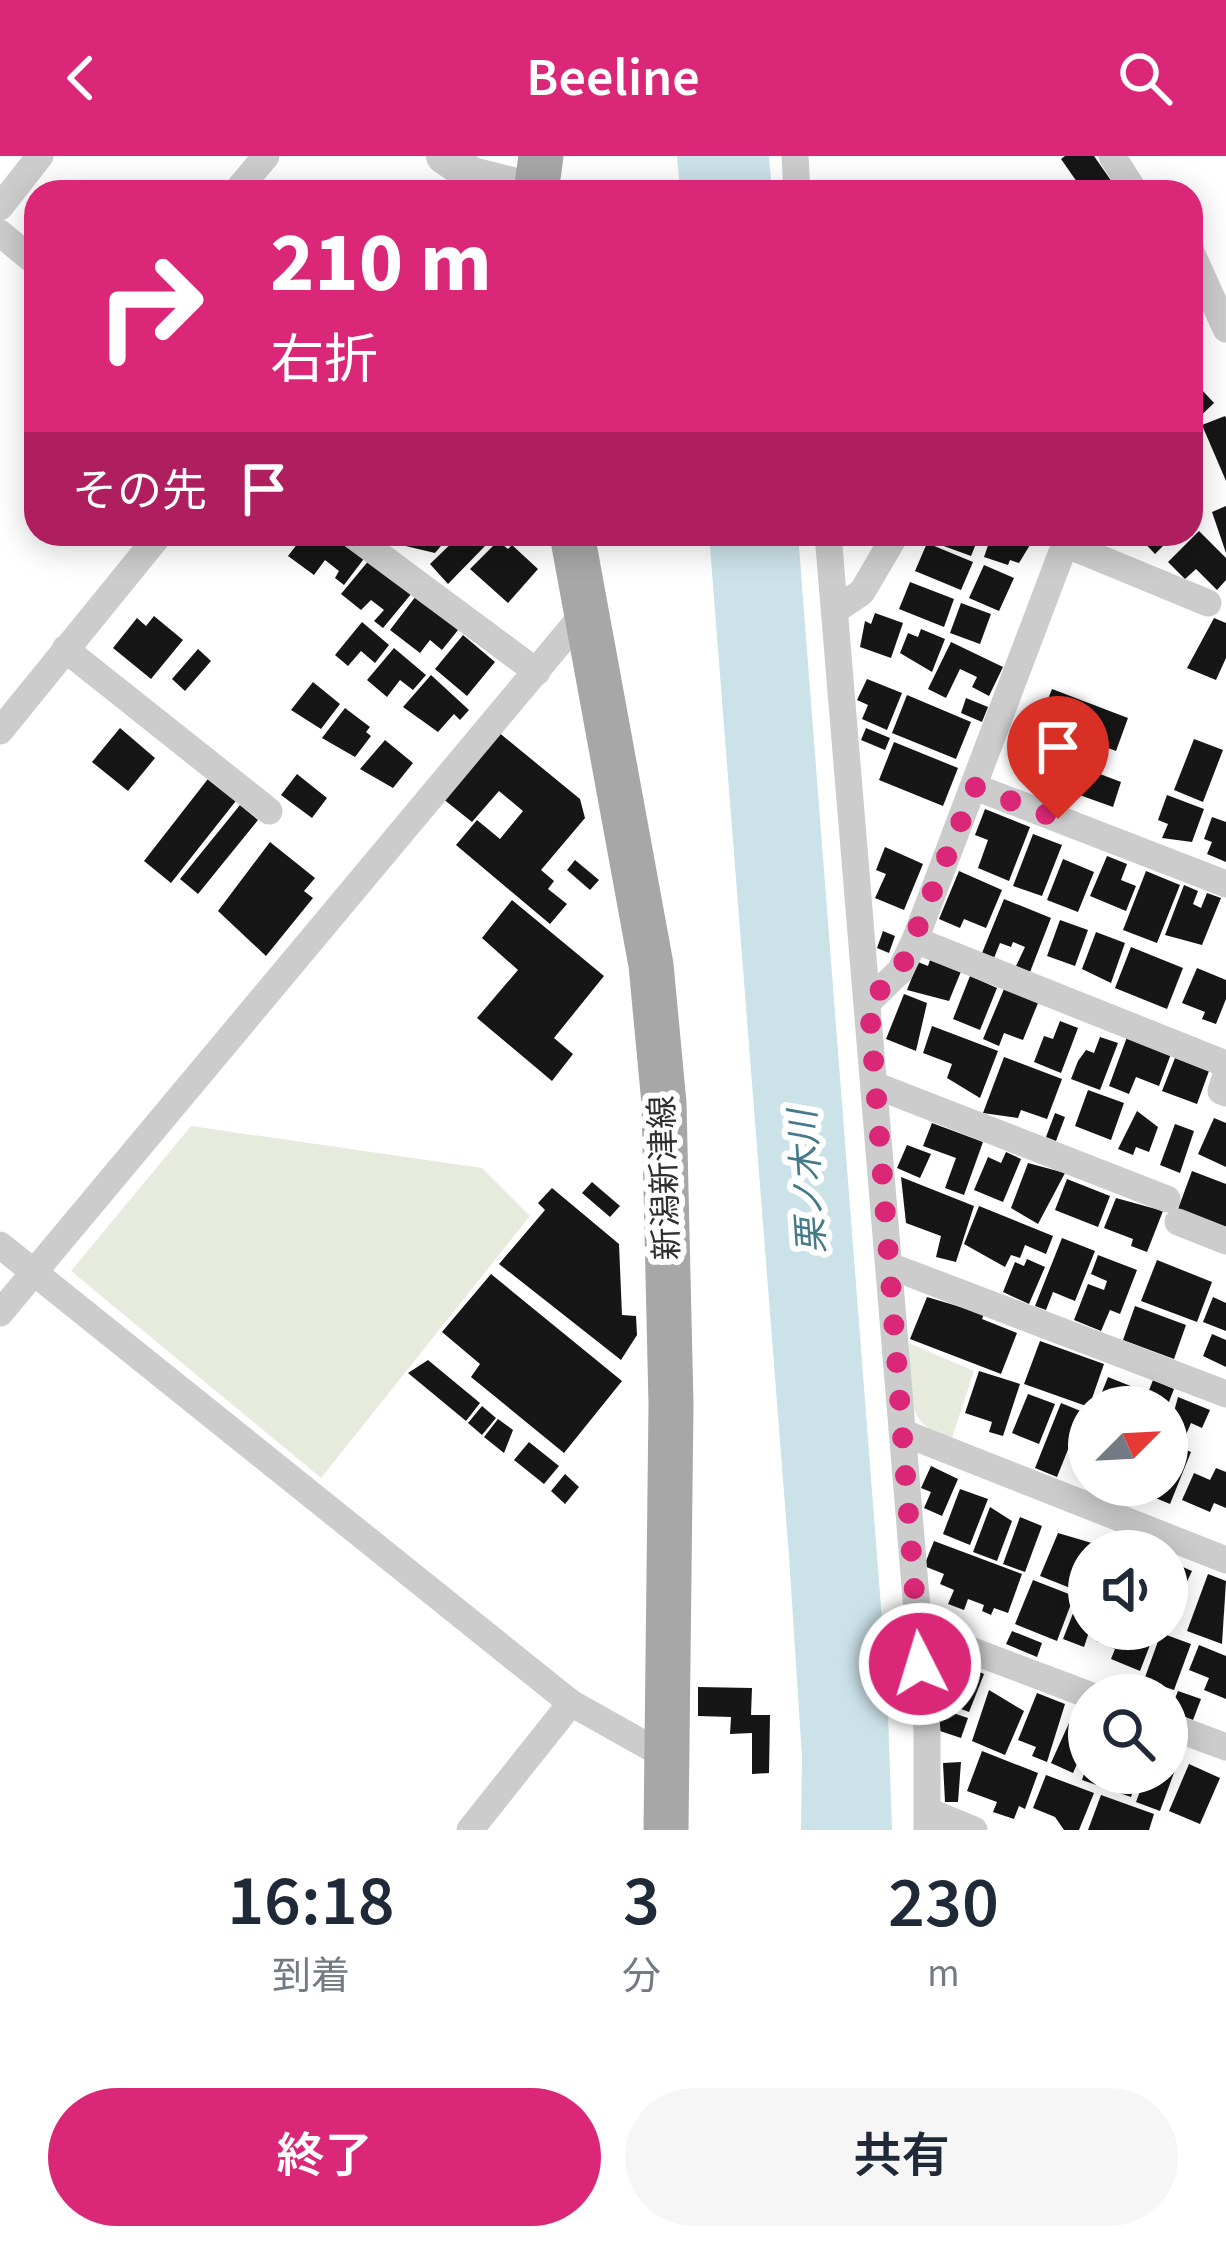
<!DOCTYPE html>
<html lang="ja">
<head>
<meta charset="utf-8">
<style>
  body { margin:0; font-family:"Source Sans 3","Noto Sans JP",sans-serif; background:#f6f6f7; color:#1f2937; height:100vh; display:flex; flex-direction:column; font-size:45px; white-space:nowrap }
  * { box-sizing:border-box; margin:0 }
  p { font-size:39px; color:#747a83 }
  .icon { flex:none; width:66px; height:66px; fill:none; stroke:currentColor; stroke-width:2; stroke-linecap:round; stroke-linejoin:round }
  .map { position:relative; height:1674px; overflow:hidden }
  .drawer { display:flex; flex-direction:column; background:#fff; flex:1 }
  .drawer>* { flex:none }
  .banner { position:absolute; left:24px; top:24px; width:1179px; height:366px; border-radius:36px; box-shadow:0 6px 30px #0003; background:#db2777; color:#fff; overflow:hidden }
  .needle { width:78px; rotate:66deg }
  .fabs { position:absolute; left:1068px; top:1230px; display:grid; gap:24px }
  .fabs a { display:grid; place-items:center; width:120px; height:120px; border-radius:50%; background:#fff; box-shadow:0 6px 30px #0003; font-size:60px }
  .pin { position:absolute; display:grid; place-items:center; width:102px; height:102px; color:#fff; margin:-123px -51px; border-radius:50% 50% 50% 0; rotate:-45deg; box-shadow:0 0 12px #0007 }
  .pin .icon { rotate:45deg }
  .me { position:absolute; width:132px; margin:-66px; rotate:355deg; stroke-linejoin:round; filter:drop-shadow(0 0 9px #0008) }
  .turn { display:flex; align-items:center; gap:42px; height:252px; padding:0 48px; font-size:54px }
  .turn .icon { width:156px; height:156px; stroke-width:2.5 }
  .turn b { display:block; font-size:84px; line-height:102px }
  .then { display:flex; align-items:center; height:114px; padding:0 48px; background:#0003; gap:24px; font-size:45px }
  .eta { display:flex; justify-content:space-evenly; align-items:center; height:204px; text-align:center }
  .eta b { font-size:72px; font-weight:600; line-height:84px }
  .primary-button { display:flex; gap:24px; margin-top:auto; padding:24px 48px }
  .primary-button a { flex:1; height:138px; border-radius:72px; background:#db2777; color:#fff; font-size:48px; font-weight:600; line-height:138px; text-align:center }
  .primary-button a+a { background:#f6f6f7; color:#1f2937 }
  header { display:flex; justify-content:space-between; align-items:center; height:156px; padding:0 48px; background:#db2777; color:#fff; font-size:54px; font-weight:600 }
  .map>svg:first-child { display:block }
</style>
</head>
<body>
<header><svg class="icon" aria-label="back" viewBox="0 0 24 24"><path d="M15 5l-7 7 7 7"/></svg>Beeline<svg class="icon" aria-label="search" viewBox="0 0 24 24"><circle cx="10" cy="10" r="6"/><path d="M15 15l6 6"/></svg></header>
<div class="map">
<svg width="1226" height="1674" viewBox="0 0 1226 1674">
  <rect width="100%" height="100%" fill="#fff"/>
  <g fill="#e7ebde">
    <path d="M191 970 482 1012 530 1060 321 1322 71 1115Z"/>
    <path d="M909 1187 974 1215 951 1285C899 1263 913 1237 909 1187Z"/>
  </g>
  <g fill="#cce2e9">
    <path d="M677 0H769L772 36H680Z"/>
    <path d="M709 378H798L887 1529 892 1674H801L802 1601 789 1400Z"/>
  </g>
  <g fill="#161616">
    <path d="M1065 0H1094L1119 36H1084L1061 3Z"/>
    <path d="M1191 222 1214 247 1191 269Z"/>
    <path d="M1225 260 1226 262V325L1202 269Z"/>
    <path d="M1226 350V397L1212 356Z"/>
    <path d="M1199 375 1226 402V424L1217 434 1196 413 1185 423 1168 406Z"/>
    <path d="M305 378H331L366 400 344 429 335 422 339 415 325 404 314 419 288 400Z"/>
    <path d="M398 378H451L435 397 393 387Z"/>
    <path d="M461 378H474L485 390 448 428 430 408Z"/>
    <path d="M945 378H980L971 400 941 389Z"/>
    <path d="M992 378H1018L1033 384 1019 407 1010 404 1008 409 984 401Z"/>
    <path d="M1136 378H1175L1155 398Z"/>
    <path d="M498 385 508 393 512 389 538 413 508 447 470 413Z"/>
    <path d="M927 387 973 406 961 434 915 415Z"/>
    <path d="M370 403 412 437 383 472 374 465 384 454 371 444 361 454 341 438Z"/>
    <path d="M984 409 1014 422 999 455 969 442Z"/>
    <path d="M910 426 954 443 944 471 899 453Z"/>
    <path d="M416 440 458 474 442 494 430 484 420 497 390 474Z"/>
    <path d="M961 447 991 458 980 488 950 477Z"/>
    <path d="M875 457 903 467 891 502 860 491 865 465 871 468Z"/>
    <path d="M154 460 183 484 151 523 113 492 137 462 146 470Z"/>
    <path d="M1214 462 1226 467V502L1216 524 1187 512Z"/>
    <path d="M362 466 389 489 375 507 361 495 348 510 335 499Z"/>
    <path d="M921 473 945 483 932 516 900 497 908 477 918 481Z"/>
    <path d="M463 479 495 506 467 540 435 513Z"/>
    <path d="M951 486 1003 511 989 540 972 531 977 521 960 513 946 542 928 533Z"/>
    <path d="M394 492 426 519 413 534 400 524 387 541 367 524Z"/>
    <path d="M198 493 211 505 185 535 172 523Z"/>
    <path d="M431 519 469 554 460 564 454 558 438 576 403 551Z"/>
    <path d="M867 523 902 537 887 574 862 563 868 549 857 544Z"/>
    <path d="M313 526 340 548 321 573 291 554Z"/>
    <path d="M1052 533 1128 562 1116 595 1039 566Z"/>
    <path d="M907 539 971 566 956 603 892 577Z"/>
    <path d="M966 542 988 551 982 566 961 557Z"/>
    <path d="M345 552 370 571 366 576 371 580 355 601 322 582Z"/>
    <path d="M120 572 155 602 128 635 92 606Z"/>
    <path d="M866 572 890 582 885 594 861 584Z"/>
    <path d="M497 575 580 643 585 662 541 714 554 725 548 733 567 748 550 768 456 689 477 664 500 683 523 655 499 635 472 666 442 642Z"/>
    <path d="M1194 583 1223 594 1203 646 1174 634Z"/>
    <path d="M385 584 413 607 393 632 360 613Z"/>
    <path d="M894 586 958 612 943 650 879 624Z"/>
    <path d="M1066 605 1121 626 1113 651 1057 631Z"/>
    <path d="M297 618 327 642 312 662 281 639Z"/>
    <path d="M211 619 239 641 171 727 144 705Z"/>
    <path d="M1167 639 1204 653 1192 686 1162 682 1168 668 1158 664Z"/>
    <path d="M240 649 258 664 198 738 180 723Z"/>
    <path d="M985 653 1030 671 1009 725 978 712 988 684 975 679Z"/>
    <path d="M1212 661 1226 666V706L1207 698 1212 686 1204 683Z"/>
    <path d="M1033 678 1062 689 1042 740 1013 730Z"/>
    <path d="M270 686 315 722 304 735 313 742 266 800 218 755Z"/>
    <path d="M885 691 923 708 904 754 875 742 886 718 876 714Z"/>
    <path d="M1107 700 1127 708 1121 724 1136 730 1126 755 1090 740Z"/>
    <path d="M1063 703 1094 716 1078 756 1047 744Z"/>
    <path d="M575 704 599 724 590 734 567 714Z"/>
    <path d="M959 715 1002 734 986 772 964 763 960 772 939 763Z"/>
    <path d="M1146 715 1180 729 1157 787 1123 774Z"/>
    <path d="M1184 729 1198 735 1193 748 1201 752 1207 737 1221 742 1202 789 1165 779Z"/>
    <path d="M1004 743 1051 762 1030 816 1016 810 1025 791 1013 786 1011 791 1000 787 994 802 982 797Z"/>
    <path d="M512 744 604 820 554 882 573 898 552 925 477 862 518 814 482 782Z"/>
    <path d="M1060 764 1088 774 1075 810 1047 800Z"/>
    <path d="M883 775 895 780 889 797 877 792Z"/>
    <path d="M1096 776 1125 787 1111 827 1082 813Z"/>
    <path d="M1131 791 1183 812 1167 853 1115 832Z"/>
    <path d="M931 801 962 813 949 845 907 834 918 806 928 810Z"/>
    <path d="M1197 812 1226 824V843L1216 868 1202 863 1205 856 1182 847Z"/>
    <path d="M970 820 997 832 980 874 953 863Z"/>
    <path d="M1004 833 1038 847 1023 884 1004 877 999 890 983 883Z"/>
    <path d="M904 838 927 847 916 895 886 883Z"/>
    <path d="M1060 865 1078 872 1061 917 1034 906 1044 880 1053 883Z"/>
    <path d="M932 870 998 895 980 942 947 922 952 908 923 897Z"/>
    <path d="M1100 881 1118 887 1100 934 1071 923 1078 905 1086 894 1094 897Z"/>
    <path d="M1127 881 1171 898 1159 930 1136 921 1129 938 1109 930Z"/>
    <path d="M1004 901 1062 923 1047 963 1021 954 1018 962 983 957Z"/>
    <path d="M1175 902 1209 915 1197 948 1162 935Z"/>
    <path d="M1088 934 1124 947 1111 984 1075 970Z"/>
    <path d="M1137 955 1158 971 1149 996 1136 991 1133 999 1118 993Z"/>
    <path d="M1055 957 1065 961 1056 985 1046 981Z"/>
    <path d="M1214 962 1226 967V1011L1198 998Z"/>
    <path d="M932 967 983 986 964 1039 945 1032 956 1002 923 990Z"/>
    <path d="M1175 968 1194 975 1180 1017 1160 1009Z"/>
    <path d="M907 989 931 998 920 1022 897 1012Z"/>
    <path d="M1006 996 1021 1003 1003 1046 974 1034 988 1001 1001 1007Z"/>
    <path d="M1028 1007 1065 1017 1038 1068 1011 1052Z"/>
    <path d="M1192 1015 1226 1028V1071L1178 1053Z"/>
    <path d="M901 1021 974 1050 956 1106 936 1101 941 1080 906 1067Z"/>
    <path d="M1067 1023 1110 1040 1098 1071 1055 1054Z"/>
    <path d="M592 1026 620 1050 610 1061 582 1037Z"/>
    <path d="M552 1032 619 1088 622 1159 636 1160 637 1179 621 1204 499 1108 545 1054 538 1047Z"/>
    <path d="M1116 1042 1163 1055 1147 1096 1131 1090 1133 1083 1104 1072Z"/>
    <path d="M979 1050 1053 1080 1046 1098 1025 1089 1020 1102 1011 1099 1005 1111 964 1088Z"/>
    <path d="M1062 1082 1095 1095 1075 1145 1053 1136 1046 1154 1035 1150Z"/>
    <path d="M1098 1099 1137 1114 1120 1158 1110 1154 1101 1175 1074 1164 1088 1128 1104 1134 1107 1125 1091 1118Z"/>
    <path d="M1027 1103 1045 1111 1029 1148 1003 1136 1015 1106 1024 1110Z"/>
    <path d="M1157 1104 1212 1126 1197 1166 1141 1145Z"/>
    <path d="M491 1118 622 1225 564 1297 471 1221 480 1208 442 1176Z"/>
    <path d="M927 1141 984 1158 982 1163 1017 1177 1001 1218 910 1183Z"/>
    <path d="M1213 1141 1226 1147V1175L1203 1166Z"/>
    <path d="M1135 1150 1186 1169 1174 1203 1123 1184Z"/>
    <path d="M1212 1178 1226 1184V1211L1203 1200Z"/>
    <path d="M1040 1185 1104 1208 1089 1251 1024 1228Z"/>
    <path d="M428 1204 480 1247 466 1265 408 1217Z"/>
    <path d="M979 1215 1020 1228 1003 1280 989 1276 992 1266 965 1257Z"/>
    <path d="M1108 1221 1148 1237 1153 1224 1174 1233 1167 1251H1096Z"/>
    <path d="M1028 1238 1055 1248 1039 1288 1012 1277Z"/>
    <path d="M1178 1241 1210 1254 1202 1272 1191 1267 1182 1288 1167 1281Z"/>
    <path d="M1061 1247 1083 1256 1057 1321 1035 1312Z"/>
    <path d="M482 1250 496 1262 482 1279 468 1267Z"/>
    <path d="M498 1263 513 1274 504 1297 484 1281Z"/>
    <path d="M529 1286 559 1310 544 1328 514 1304Z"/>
    <path d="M1167 1286 1191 1296 1170 1348 1141 1336 1144 1329H1167Z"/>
    <path d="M931 1310 958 1323 942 1360 924 1352 931 1336 921 1332Z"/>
    <path d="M1216 1312 1226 1316V1352L1214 1347 1210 1356 1182 1344 1194 1317 1210 1324Z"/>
    <path d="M565 1318 579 1331 565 1348 551 1335Z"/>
    <path d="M1109 1329H1132L1126 1346 1105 1339Z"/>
    <path d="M960 1333 988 1343 970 1389 943 1378Z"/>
    <path d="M990 1351 1012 1365 997 1405 973 1396Z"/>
    <path d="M1020 1361 1042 1370 1025 1416 1003 1408Z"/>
    <path d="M1058 1377 1102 1390 1089 1395 1083 1437 1040 1420Z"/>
    <path d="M1111 1382 1141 1395H1106Z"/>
    <path d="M934 1385 1022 1418 1008 1457 994 1452 991 1459 982 1455 984 1449 968 1443 964 1454 948 1448 954 1434 940 1428 944 1418 924 1410Z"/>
    <path d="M1167 1404 1192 1415 1175 1451 1167 1447Z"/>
    <path d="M1208 1418 1226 1425 1222 1488 1187 1475Z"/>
    <path d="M1033 1424 1074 1440 1057 1485 1015 1468Z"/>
    <path d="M1079 1442 1089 1445 1090 1473 1084 1491 1063 1483Z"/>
    <path d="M1101 1473 1155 1476 1140 1515 1111 1503 1115 1493 1096 1485Z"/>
    <path d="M1012 1475 1042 1487 1037 1501 1006 1488Z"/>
    <path d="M1161 1477 1191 1488 1174 1534 1144 1524Z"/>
    <path d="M1199 1489 1226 1500V1543L1204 1534 1209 1522 1189 1514Z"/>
    <path d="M954 1505 984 1518 969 1556 938 1544Z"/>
    <path d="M698 1531 752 1532 751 1559H770L769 1617 752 1618V1577L730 1578 731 1561 698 1560Z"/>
    <path d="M989 1534 1024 1555 1005 1599 972 1585Z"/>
    <path d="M1178 1535 1201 1543 1193 1564 1170 1555Z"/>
    <path d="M1037 1537 1065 1548 1047 1606 1032 1600 1036 1591 1018 1584Z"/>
    <path d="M941 1553 968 1562 961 1582 934 1573Z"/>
    <path d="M1069 1567 1078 1571 1074 1579 1087 1585 1073 1617 1051 1607Z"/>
    <path d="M982 1595 1038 1617 1025 1653 1019 1650 1014 1663 993 1656 997 1646 967 1635Z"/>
    <path d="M961 1606 958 1646H945L943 1607Z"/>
    <path d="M1088 1606 1089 1617H1139L1131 1641 1082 1624Z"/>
    <path d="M1189 1608 1220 1622 1200 1668 1169 1655Z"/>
    <path d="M1167 1611 1175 1614 1160 1655 1136 1646 1147 1617H1167Z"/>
    <path d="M1046 1619 1094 1637 1079 1674H1064L1055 1661 1033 1652Z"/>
    <path d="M1101 1639 1154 1658 1149 1674H1088Z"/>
  </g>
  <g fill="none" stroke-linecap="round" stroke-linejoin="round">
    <g stroke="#ccc" stroke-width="27">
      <path d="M795 0 797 36"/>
      <path d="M1112 0 1135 36"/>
      <path d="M236 36 266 0"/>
      <path d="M0 51 40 0"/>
      <path d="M0 77 36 107"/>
      <path d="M1191 96 1226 173"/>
      <path d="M351 378 537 516"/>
      <path d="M828 378 927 1575V1674"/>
      <path d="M1065 388 1208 447"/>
      <path d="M837 453 862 436 896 378"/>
      <path d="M65 493 269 655"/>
      <path d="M0 575 160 378"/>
      <path d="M975 631 1226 728"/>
      <path d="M915 784 1226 908"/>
      <path d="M869 845 900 815 915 784 1065 388 1063 378"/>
      <path d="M1226 919 1221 935 1226 937"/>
      <path d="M877 930 1167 1043"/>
      <path d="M1178 1066 1226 1085"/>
      <path d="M0 1089 571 1547 669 1602"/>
      <path d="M890 1110 1226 1238"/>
      <path d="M0 1157 587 454"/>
      <path d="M904 1277 1226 1404"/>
      <path d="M917 1474 1089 1539"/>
      <path d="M1167 1569 1226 1591"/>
      <path d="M928 1655 974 1674"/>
      <path d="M470 1674 571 1547"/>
    </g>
    <path stroke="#ccc" stroke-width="36" d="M444 0 472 19 536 35"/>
    <g stroke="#a7a7a7" stroke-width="45">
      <path d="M536 36 541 0"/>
      <path d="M572 378 651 809 664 947 671 1248 666 1674"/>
    </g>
  </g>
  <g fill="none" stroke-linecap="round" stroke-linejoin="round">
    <path stroke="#db2777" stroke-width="21" stroke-dasharray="0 37.8" d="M920 1508 869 845 900 815 975 631 1058 663"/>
  </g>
  <g text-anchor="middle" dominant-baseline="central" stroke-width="12" stroke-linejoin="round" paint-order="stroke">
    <g font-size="33" fill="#2f2f2f" stroke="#fff">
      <text transform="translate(665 1022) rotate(-92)">新潟新津線</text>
    </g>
    <g font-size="36" font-style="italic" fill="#447a89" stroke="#fff">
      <text transform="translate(808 1026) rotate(-94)">栗ノ木川</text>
    </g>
  </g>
</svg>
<div class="fabs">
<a><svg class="needle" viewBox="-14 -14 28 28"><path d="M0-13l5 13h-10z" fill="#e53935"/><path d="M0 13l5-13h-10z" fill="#747a83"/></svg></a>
<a><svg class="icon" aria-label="sound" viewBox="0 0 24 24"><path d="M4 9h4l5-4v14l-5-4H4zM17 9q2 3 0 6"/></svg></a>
<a><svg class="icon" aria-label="search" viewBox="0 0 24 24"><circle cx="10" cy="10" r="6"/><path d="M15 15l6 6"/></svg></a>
</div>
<div class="pin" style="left:1058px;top:663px;background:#d93025"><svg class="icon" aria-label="arrive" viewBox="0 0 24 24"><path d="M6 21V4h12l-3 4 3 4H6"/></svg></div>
<svg class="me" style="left:920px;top:1508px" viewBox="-20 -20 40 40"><circle r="17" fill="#db2777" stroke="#fff" stroke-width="3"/><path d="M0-11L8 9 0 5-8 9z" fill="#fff"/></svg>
<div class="banner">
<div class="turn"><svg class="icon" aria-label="right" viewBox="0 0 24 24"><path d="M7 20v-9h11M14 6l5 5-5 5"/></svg><div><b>210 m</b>右折</div></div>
<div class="then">その先<svg class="icon" aria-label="arrive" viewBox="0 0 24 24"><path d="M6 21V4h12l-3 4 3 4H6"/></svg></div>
</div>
</div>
<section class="drawer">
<div class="eta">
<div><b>16:18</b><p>到着</p></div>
<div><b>3</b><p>分</p></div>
<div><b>230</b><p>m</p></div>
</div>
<div class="primary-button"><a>終了</a><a>共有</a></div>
</section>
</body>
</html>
